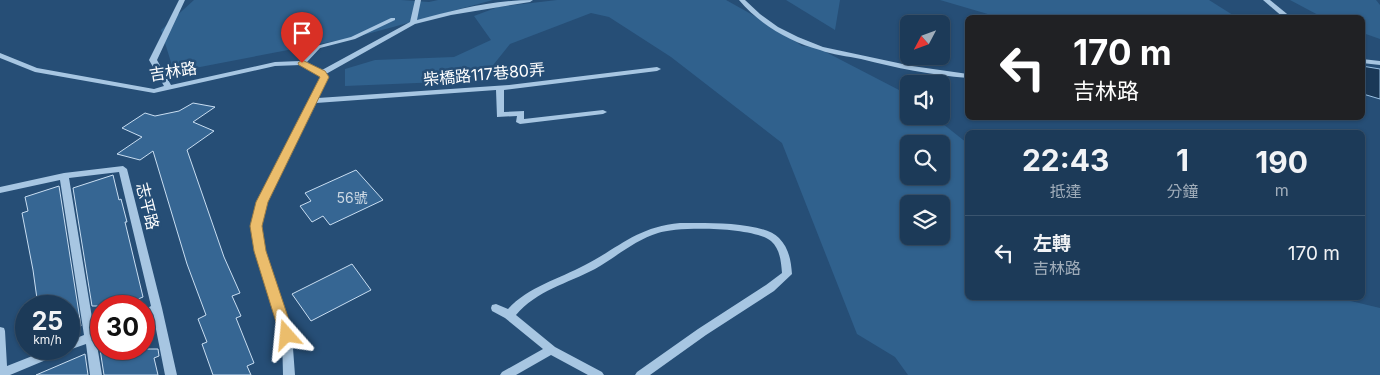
<!DOCTYPE html>
<html lang="zh-TW">
<head>
<meta charset="utf-8">
<style>
  body { margin:0; font-family:Inter,"Noto Sans TC",sans-serif; background:#294561; color:#f1f3f6; height:100vh; display:flex; flex-direction:column; font-size:19px; white-space:nowrap }
  * { box-sizing:border-box; margin:0 }
  p { font-size:16px; color:#a0adba }
  .icon { flex:none; width:28px; height:28px; fill:none; stroke:currentColor; stroke-width:2; stroke-linecap:round; stroke-linejoin:round }
  .map { position:relative; flex:1; overflow:hidden }
  .sheet { position:absolute; left:965px; top:130px; width:400px; height:170px; display:flex; flex-direction:column; background:#1c3a58; border-radius:8px; box-shadow:0 1px 4px #0004,0 0 0 1px #3a546e }
  .sheet>* { flex:none }
  .top-card { position:absolute; left:965px; top:15px; width:400px; height:105px; border-radius:8px; box-shadow:0 1px 4px #0004,0 0 0 1px #3a546e; background:#202124; color:#fff; overflow:hidden }
  .needle { width:32px; rotate:229deg }
  .controls { position:absolute; left:900px; top:15px; display:grid; gap:10px }
  .controls a { display:grid; place-items:center; width:50px; height:50px; border-radius:8px; background:#1c3a58; box-shadow:0 1px 4px #0004,0 0 0 1px #3a546e; font-size:25px }
  .speed { position:absolute; left:15px; top:295px; display:flex; gap:10px; font-size:25px; font-weight:700; text-align:center }
  .speed>* { display:grid; place-content:center; width:65px; height:65px; border-radius:50%; background:#1c3a58; box-shadow:0 1px 4px #0004,0 0 0 1px #3a546e; line-height:1 }
  .speed small { font-size:12px; font-weight:400 }
  .speed .limit { border:8px solid #d22; background:#fff; color:#111 }
  .pin { position:absolute; display:grid; place-items:center; width:42px; height:42px; color:#fff; margin:-51px -21px; border-radius:50% 50% 50% 0; rotate:-45deg; box-shadow:0 0 5px #0007 }
  .pin .icon { rotate:45deg }
  .me { position:absolute; width:55px; margin:-28px; rotate:342deg; stroke-linejoin:round; filter:drop-shadow(0 0 4px #0008) }
  .turn { display:flex; align-items:center; gap:18px; height:105px; padding:0 25px; font-size:22px }
  .turn .icon { width:65px; height:65px; stroke-width:2.5 }
  .turn b { display:block; font-size:35px; line-height:42px }
  .eta { display:flex; justify-content:space-evenly; align-items:center; height:85px; text-align:center }
  .eta b { font-size:30px; font-weight:700; line-height:35px }
  ul { padding:0; list-style:none }
  li { display:flex; align-items:center; gap:15px; height:75px; padding:0 25px; border-top:1px solid #3a546e }
  li div { flex:1 }
  li b { display:block; font-size:19px }
  li em { font-style:normal }
  .map>svg:first-child { display:block }
</style>
</head>
<body>
<div class="map">
<svg width="1380" height="375" viewBox="0 0 1380 375">
  <rect width="100%" height="100%" fill="#264e76"/>
  <g fill="#30618d" fill-rule="evenodd">
    <path d="M194 0H401L429 2 438 0H493L356 37 174 72 161 30Z"/>
    <path d="M557 0H726L776 28 802 46 816 47 899 90 909 98V116H933L967 143 968 298H1338L1380 308V375H908L895 357 857 334 782 143 671 57 609 17 591 13 510 44 490 69 441 82 345 86V69L375 60 454 57 491 40 474 16 498 7ZM909 144H941V176H909ZM909 204H941V236H909Z"/>
    <path d="M786 0H840L835 30Z"/>
    <path d="M940 0H1209L1236 17H998Z"/>
    <path d="M1290 0H1376L1380 5V39L1363 33 1362 18 1322 17Z"/>
  </g>
  <path fill="#1a3857" stroke="#9bc1e3" d="M1362 66 1380 69V99L1363 94Z"/>
  <g fill="#366693" stroke="#c9def2">
    <path d="M193 103 215 107 193 122 214 131 187 150 224 257 240 293 232 296 241 316 236 318 254 363 247 366 251 375H213L202 344 207 342 198 319 206 315 187 264 153 151 140 160 117 154 142 137 122 128 145 113 155 116 179 111Z"/>
    <path d="M356 170 383 200 330 225 323 216 312 222 300 206 311 201 305 193Z"/>
    <path d="M113 175 119 200 121 199 127 222H125L143 297 121 306H92L73 188Z"/>
    <path d="M59 186 81 326 69 331V306H38L33 270 22 213 28 211 25 197Z"/>
    <path d="M352 264 371 290 311 321 292 294Z"/>
    <path d="M100 349H158L159 356 154 358 158 375H104Z"/>
    <path d="M85 354 88 375H36Z"/>
  </g>
  <g fill="none" stroke-linecap="round" stroke-linejoin="round">
    <g fill="#a7c6e2" fill-rule="evenodd">
      <path d="M179 0H185L157 60 171 85 275 62 300 61 316 46 351 37 391 18H395V20L355 39 320 48 307 62 322 70 410 22 415 0H421L417 20C454 10 494 0 533 0L530 2 451 15 415 24 326 74 329 77 318 98 509 85 657 67 661 69 657 71 504 90V112L524 111V119L603 110 607 112 603 114 520 124 516 122 517 116 497 117 496 90 316 103 266 202 261 226 265 251 292 335 295 375H283L282 335 255 251 251 226 258 202 321 77 319 75 301 65 275 66 154 93 35 72 0 58V53L37 68 154 89 164 86 149 60Z"/>
      <path d="M739 0H745L760 14 778 27 798 37 823 47 912 66 968 74V78C931 75 896 68 861 59 847 56 833 55 820 50 790 42 759 24 739 0Z"/>
      <path d="M1263 0H1270L1292 18H1284Z"/>
      <path d="M1362 59 1380 61V65L1362 63Z"/>
      <path d="M123 166 127 169 162 308 177 375H165L153 314 144 318V310L151 306 119 172 69 178 94 330 101 328V337L96 339 102 375H90L86 344 69 350 66 349 65 352 10 375H0V327L4 328 5 331 7 366 50 349H69V341L84 335 60 180 0 193V187L64 173Z"/>
      <path d="M680 223C703 223 763 221 779 238 789 248 791 261 792 274L774 291 706 335 650 375H635L637 372 698 329 766 285 782 273C781 261 780 249 771 241 754 227 679 226 658 233 635 240 616 257 595 269 568 283 536 291 516 315L555 347 602 372 604 375H588L551 355 516 375H500L502 372 543 349 505 318 492 311 491 308 492 305 496 304 508 309C528 287 559 279 585 265 620 247 637 227 680 223Z"/>
    </g>
  </g>
  <path fill="#ebbd6c" stroke="#997b46" d="M302 60 325 71 329 77 268 202 262 226 266 251 294 335 292 339 287 341 282 339 280 335 254 251 250 226 256 202 320 77 299 65 298 63Z"/>
  <g text-anchor="middle" dominant-baseline="central" stroke-width="5" stroke-linejoin="round" paint-order="stroke">
    <g font-size="14" fill="#cdd9e4">
      <text x="352" y="197">56號</text>
    </g>
    <g font-size="16" fill="#fff" stroke="#264e76">
      <text transform="translate(173 71) rotate(-9)">吉林路</text>
      <text transform="translate(484 74) rotate(-5)">柴橋路117巷80弄</text>
      <text transform="translate(148 206) rotate(76)">志平路</text>
    </g>
  </g>
</svg>
<div class="controls">
<a><svg class="needle" viewBox="-14 -14 28 28"><path d="M0-13l5 13h-10z" fill="#e53935"/><path d="M0 13l5-13h-10z" fill="#a0adba"/></svg></a>
<a><svg class="icon" aria-label="sound" viewBox="0 0 24 24"><path d="M4 9h4l5-4v14l-5-4H4zM17 9q2 3 0 6"/></svg></a>
<a><svg class="icon" aria-label="search" viewBox="0 0 24 24"><circle cx="10" cy="10" r="6"/><path d="M15 15l6 6"/></svg></a>
<a><svg class="icon" aria-label="layers" viewBox="0 0 24 24"><path d="M12 4l9 5-9 5-9-5zM3 14l9 5 9-5"/></svg></a>
</div>
<div class="speed"><div>25<small>km/h</small></div><div class="limit">30</div></div>
<div class="pin" style="left:302px;top:63px;background:#d93025"><svg class="icon" aria-label="arrive" viewBox="0 0 24 24"><path d="M6 21V4h12l-3 4 3 4H6"/></svg></div>
<svg class="me" style="left:287px;top:335px" viewBox="-20 -20 40 40"><path d="M0-17L14 15 0 8-14 15z" fill="#ebbd6c" stroke="#fff" stroke-width="4"/></svg>
<div class="top-card">
<div class="turn"><svg class="icon" aria-label="left" viewBox="0 0 24 24"><path d="M17 20v-9H6M10 6l-5 5 5 5"/></svg><div><b>170 m</b>吉林路</div></div>
</div>
<section class="sheet">
<div class="eta">
<div><b>22:43</b><p>抵達</p></div>
<div><b>1</b><p>分鐘</p></div>
<div><b>190</b><p>m</p></div>
</div>
<ul>
<li><svg class="icon" aria-label="left" viewBox="0 0 24 24"><path d="M17 20v-9H6M10 6l-5 5 5 5"/></svg><div><b>左轉</b><p>吉林路</p></div><em>170 m</em></li>
</ul>
</section>
</div>
</body>
</html>
